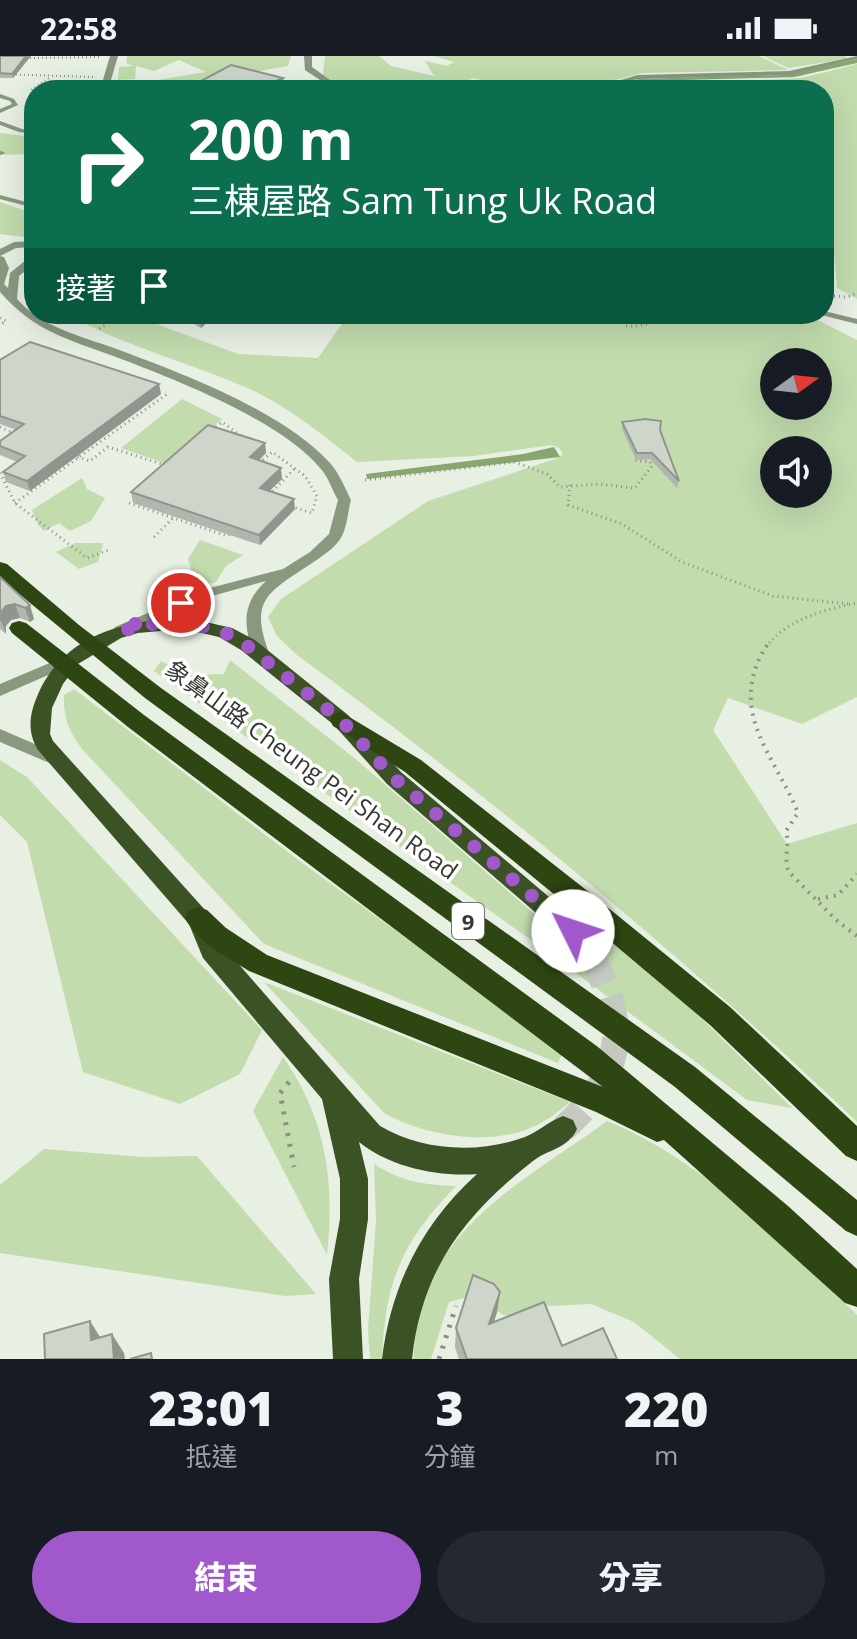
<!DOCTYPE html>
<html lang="zh-TW">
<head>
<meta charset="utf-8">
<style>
  body { margin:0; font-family:"Open Sans","Noto Sans TC",sans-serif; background:#242831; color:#f1f3f6; height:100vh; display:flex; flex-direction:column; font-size:30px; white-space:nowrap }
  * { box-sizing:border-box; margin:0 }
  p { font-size:26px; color:#9ea1a6 }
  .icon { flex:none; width:44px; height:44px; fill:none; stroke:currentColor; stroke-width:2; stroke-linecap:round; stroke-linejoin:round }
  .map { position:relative; height:1303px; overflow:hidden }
  .details { display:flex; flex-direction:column; background:#171b24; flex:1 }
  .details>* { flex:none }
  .hud { position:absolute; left:24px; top:24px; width:810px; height:244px; border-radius:32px; box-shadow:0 8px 32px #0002; background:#0b6e4f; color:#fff; overflow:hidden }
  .needle { width:52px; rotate:75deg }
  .fabs { position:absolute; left:760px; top:292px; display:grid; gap:16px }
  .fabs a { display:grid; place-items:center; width:72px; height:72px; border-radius:50%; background:#171b24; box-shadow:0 8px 32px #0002; font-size:40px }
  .pin { position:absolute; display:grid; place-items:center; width:68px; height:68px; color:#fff; margin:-34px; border:4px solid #fff; border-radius:50%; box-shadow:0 2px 8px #0007 }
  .me { position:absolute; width:88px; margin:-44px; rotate:311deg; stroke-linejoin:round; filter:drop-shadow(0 0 6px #0008) }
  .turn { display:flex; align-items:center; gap:28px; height:168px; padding:0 32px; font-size:36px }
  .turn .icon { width:104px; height:104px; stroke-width:2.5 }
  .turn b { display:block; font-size:56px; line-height:68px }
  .then { display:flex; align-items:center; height:76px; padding:0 32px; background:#0003; gap:16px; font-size:30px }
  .eta { display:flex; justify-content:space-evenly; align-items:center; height:136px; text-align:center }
  .eta b { font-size:48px; font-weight:800; line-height:56px }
  .button { display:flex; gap:16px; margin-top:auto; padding:16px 32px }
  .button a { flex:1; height:92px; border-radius:48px; background:#a158cb; color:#fff; font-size:32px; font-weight:800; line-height:92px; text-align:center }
  .button a+a { background:#242831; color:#f1f3f6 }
  .status { display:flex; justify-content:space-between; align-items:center; height:56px; padding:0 40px; background:#171b24; direction:ltr }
  .status svg { height:22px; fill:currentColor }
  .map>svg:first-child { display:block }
</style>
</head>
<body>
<div class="status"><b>22:58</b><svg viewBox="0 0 49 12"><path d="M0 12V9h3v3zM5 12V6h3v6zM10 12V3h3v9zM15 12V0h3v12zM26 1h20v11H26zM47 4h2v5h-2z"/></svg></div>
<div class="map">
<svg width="857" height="1303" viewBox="0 0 857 1303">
  <rect width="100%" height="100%" fill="#e8efe3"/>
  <g fill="#c2dcae" fill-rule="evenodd">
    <path d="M127 0H291L288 10 219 22 209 19 224 27 187 34H161L164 30 132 31 133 28 206 16 179 4 154 15 136 10 135 23 118 24 119 11 133 10 126 7Z"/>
    <path d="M325 0H379L391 10 434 20 425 5 447 10 454 6 434 0H759L788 14 642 17 600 28 594 34H510L474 22 460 27 485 34H321Z"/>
    <path d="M763 0H845L847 3 788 12Z"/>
    <path d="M857 8V243L837 232 829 129 824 127V34H644L658 29 802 22Z"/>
    <path d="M0 77 34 81V98L0 99Z"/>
    <path d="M0 146 32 157 34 182 0 178Z"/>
    <path d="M79 258H129L238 298 318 302 346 262 344 258H806L857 284V641L802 668 728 642 713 674 787 788 857 767V1066C681 898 493 743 297 599L277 580 268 561 281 543 428 445 558 402 563 398C559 389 553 389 544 390L474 400 357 406C325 381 293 354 256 336 198 309 135 294 78 264ZM774 306H818V350H774ZM774 394H818V438H774Z"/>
    <path d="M182 343 222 363 170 409 121 392Z"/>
    <path d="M82 422 87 433 105 442 91 465 70 475 59 467 44 475 38 469 32 454Z"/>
    <path d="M200 484 243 499 226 510 216 526 196 531 188 503Z"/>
    <path d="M75 487H103L98 506 79 513 56 496Z"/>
    <path d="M230 604 358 705 572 891 594 872 692 953 792 1052 747 1044 538 889 154 615 161 605 188 619 224 618Z"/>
    <path d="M74 633 305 809 563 996 558 1007 264 888 82 693C69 675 63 662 64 639Z"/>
    <path d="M0 704 27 721 262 974 240 1018 180 1048 83 1016 27 786 0 759Z"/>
    <path d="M264 926 570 1046C557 1057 544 1067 528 1073 484 1090 423 1079 384 1057Z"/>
    <path d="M283 1001C326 1062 335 1126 327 1199L253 1055Z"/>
    <path d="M607 1065C702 1103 784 1188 857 1259V1303H680L634 1266 591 1248 548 1250 513 1260 504 1259 471 1240 449 1246 431 1303H413C416 1275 420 1245 433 1219 470 1149 546 1110 607 1065Z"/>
    <path d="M44 1093 144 1101 197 1100 316 1238 285 1240 0 1197V1129Z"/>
    <path d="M374 1108C401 1125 423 1129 456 1130 402 1186 385 1225 382 1303H370L368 1273 376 1165Z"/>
  </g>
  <g fill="#88a76e">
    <path d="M857 3V7L794 21 649 25 611 34 622 27 639 23 786 19Z"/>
    <path d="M554 391 560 401 367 423 366 418 523 398Z"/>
  </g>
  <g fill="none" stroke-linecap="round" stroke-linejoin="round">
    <path stroke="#c4cac0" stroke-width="21" stroke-dasharray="21 11" stroke-linecap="butt" d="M573 875 594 905"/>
    <path stroke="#c4cac0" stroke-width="27" stroke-dasharray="27 14" stroke-linecap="butt" d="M563 1073C622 1020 630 973 593 903"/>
    <g stroke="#8b8f87" stroke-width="2" stroke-dasharray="1 3" stroke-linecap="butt">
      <path d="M26 2 101 1"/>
      <path d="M0 18 93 21"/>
      <path d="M34 36 31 34 49 22"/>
    </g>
    <g stroke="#8b8f87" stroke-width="3" stroke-dasharray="1 4" stroke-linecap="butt">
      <path d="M824 239 848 241 857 237"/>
      <path d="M96 258 105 269 96 275"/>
      <path d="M618 258 625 270C641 271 654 267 667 258"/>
      <path d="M0 262 6 265 0 269"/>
      <path d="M0 371 16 378"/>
      <path d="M212 374 222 366 244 382"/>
      <path d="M73 399 90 405 108 391 168 410"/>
      <path d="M259 407 272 396 305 420 317 440 312 457 290 450"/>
      <path d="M0 417 15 447 87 502 109 494"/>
      <path d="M365 424 514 406 547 418 560 431 598 428 635 432 652 410 650 406 634 404"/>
      <path d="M570 429 568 449 622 468 682 506 773 540 849 548"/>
      <path d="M269 439 296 411"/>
      <path d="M15 447 167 338"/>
      <path d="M129 447 227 480 232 476"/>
      <path d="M154 481 173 462"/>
      <path d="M766 591C787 563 824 554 857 547"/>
    </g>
    <g stroke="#8b8f87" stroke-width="4" stroke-dasharray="2 6" stroke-linecap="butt">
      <path d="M767 589C725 655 775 699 798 757L786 775C790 790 783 802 789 816L836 864 857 880"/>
      <path d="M818 843 838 839 857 818"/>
    </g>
    <g stroke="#8b8f87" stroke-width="5" stroke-dasharray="3 8" stroke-linecap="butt">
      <path d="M289 1026 280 1037 294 1111"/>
      <path d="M439 1303 456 1250"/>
    </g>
    <g fill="#89987f" fill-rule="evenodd">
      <path d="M857 0V3L789 19 638 23 621 27 612 34H605L617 25 638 19 789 15Z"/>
      <path d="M0 38 14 43 18 49 0 57V53L12 48 10 45 0 42Z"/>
      <path d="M0 65 22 73 34 74V78L19 76 0 69Z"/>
      <path d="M0 95 4 96 5 97 0 99Z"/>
      <path d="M0 139 34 148V152L0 143Z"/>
      <path d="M824 255 857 263V268L821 259 824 258Z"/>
    </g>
    <g fill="#89987f" fill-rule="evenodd">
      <path d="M110 0H118L108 34H100Z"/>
      <path d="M304 0H312V11L344 34H335L305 14Z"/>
      <path d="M71 598 76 599 79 603 76 607 0 640V628Z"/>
      <path d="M0 673 65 701 67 705 65 709 59 711 0 686Z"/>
    </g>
    <g fill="#89987f" fill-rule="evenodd">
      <path d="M34 185V191L16 192 0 200V193L14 186Z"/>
      <path d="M0 200 4 201 9 212 4 228 8 232 10 217 26 204H34V208L19 220 17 243C42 271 80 280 114 292 181 317 281 354 330 407 339 417 345 432 351 444 348 455 347 470 342 480 336 491 324 499 315 505 268 537 247 542 271 602L268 606H258L255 602C244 572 240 549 266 525L212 540 125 579H115L113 575 115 571 202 534 283 513 310 496 329 478 338 444C332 434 328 420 320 412 280 364 174 323 116 301 68 283 35 276 0 236Z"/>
    </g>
    <path fill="#3b5225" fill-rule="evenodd" d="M184 561 232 572 255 584 348 659 401 716 581 868 585 875 581 882 573 885 565 882 387 728 334 669 241 594 219 581 184 573 138 577 121 582 78 608 63 628 52 652 50 678 53 685 206 855 221 888 380 1070C422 1095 478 1098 525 1081 538 1076 549 1065 563 1060L573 1064 577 1073C568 1093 548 1093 533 1105 464 1159 422 1213 412 1303H382C391 1229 422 1168 477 1118 437 1121 390 1111 359 1086L368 1123V1163L359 1223 363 1303H333L329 1223 340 1163V1123L322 1043 203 902 189 868 38 694C26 674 30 656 39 636 68 576 124 566 184 561Z"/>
    <g fill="#2e4612" fill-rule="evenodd">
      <path d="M0 506 7 508 79 569 161 632 695 1011 857 1144V1180L846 1175 675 1031 145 642 0 522Z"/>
      <path d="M19 565 26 567 144 659 598 991 788 1150 857 1213V1251L845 1247 664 1084 657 1086 596 1056 249 915C227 901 197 886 185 862L189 854 198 851 207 854 226 872 267 899 603 1031 128 671 12 577 9 572 12 567Z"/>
      <path d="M341 656 421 704 590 837 730 951 857 1070V1105L846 1100 710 969 572 853 405 716 333 670 330 664 333 658Z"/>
    </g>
  </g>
  <g fill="#b1b7ae">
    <path d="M0 0H31L13 22H0Z"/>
    <path d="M283 22 284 32 280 34H184Z"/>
    <path d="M178 258H216L201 272Z"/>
    <path d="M0 304 161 338 30 435 6 426 3 416 17 406 0 399V385L16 374 0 368Z"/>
    <path d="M622 366 660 374 679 425 677 432 650 403 636 404 622 373Z"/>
    <path d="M265 387 266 397 259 404 282 423 269 435 295 453 260 489 133 447 131 436Z"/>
    <path d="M0 521 34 563 30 566 20 562 11 564 6 570V578L0 573Z"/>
    <path d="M500 1236 497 1256 494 1266 562 1290 617 1303H459L455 1291 456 1272Z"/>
  </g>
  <g fill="#90958d">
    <path d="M26 0H31L13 22 12 18Z"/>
    <path d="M283 22 284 32 280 34H256Z"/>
    <path d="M201 258H216L201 272 200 259Z"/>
    <path d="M159 328 161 338 30 435 27 425Z"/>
    <path d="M265 387 266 397 251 411 250 401Z"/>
    <path d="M281 412 282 423 261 443 260 432Z"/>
    <path d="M294 443 295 453 260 489 259 479Z"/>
    <path d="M15 548 20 562 11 564 6 570V578L1 564V556L6 550Z"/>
    <path d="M30 549 34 563 30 566 25 552Z"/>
    <path d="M500 1236 497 1256 487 1287 489 1268Z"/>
    <path d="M90 1265 102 1284H91Z"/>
    <path d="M112 1278 124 1297 125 1303H114Z"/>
  </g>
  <g fill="#ced5ca" stroke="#90958d" stroke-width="2">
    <path d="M0 0H26L12 18 0 17Z"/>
    <path d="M231 9 283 22 256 34 229 29 221 34H184Z"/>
    <path d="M178 28 179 34H167Z"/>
    <path d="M30 286 159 328 27 425 3 416 25 400 0 390V385L24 368 0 360V304Z"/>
    <path d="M645 363 661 365 660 374 679 425 652 397H637L622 366Z"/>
    <path d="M208 369 265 387 250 401 281 412 260 432 294 443 259 479 131 436Z"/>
    <path d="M0 521 30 549 25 552 15 548 6 550 1 556V564L0 563Z"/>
    <path d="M473 1219 494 1228 500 1236 489 1268 544 1246 562 1290 603 1272 617 1303H467L456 1272Z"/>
    <path d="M90 1265 91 1284 112 1278 114 1303H45L44 1278Z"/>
    <path d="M151 1297 152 1303H130Z"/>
  </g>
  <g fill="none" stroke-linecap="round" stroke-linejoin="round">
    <path stroke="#a158cb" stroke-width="14" stroke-dasharray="0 25.2" d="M181 547 120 575 152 568 184 567 213 572 237 582 341 664 394 722 573 875"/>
  </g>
  <g text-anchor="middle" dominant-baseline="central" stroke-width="7" stroke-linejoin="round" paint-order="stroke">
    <rect fill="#fff" stroke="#727471" stroke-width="2" x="452" y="847" width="32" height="36" rx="6"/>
    <g font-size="22" font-weight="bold" fill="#363834">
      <text x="468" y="865">9</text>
    </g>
    <g font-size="24" fill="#363834" stroke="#fff">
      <text transform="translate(312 713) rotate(36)">象鼻山路 Cheung Pei Shan Road</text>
    </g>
  </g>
</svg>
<div class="fabs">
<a><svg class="needle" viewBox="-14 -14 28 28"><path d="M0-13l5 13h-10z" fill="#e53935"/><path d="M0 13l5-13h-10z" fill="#9ea1a6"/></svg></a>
<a><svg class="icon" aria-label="sound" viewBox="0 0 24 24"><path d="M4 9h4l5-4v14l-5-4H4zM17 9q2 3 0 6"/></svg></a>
</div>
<div class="pin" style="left:181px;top:547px;background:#d93025"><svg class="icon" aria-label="arrive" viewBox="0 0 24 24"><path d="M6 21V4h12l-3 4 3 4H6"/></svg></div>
<svg class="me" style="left:573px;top:875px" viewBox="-20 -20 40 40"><circle r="19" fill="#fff"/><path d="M0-13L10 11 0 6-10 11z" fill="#a158cb"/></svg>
<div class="hud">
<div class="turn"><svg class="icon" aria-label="right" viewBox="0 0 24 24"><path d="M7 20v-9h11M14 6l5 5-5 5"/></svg><div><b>200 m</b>三棟屋路 Sam Tung Uk Road</div></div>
<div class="then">接著<svg class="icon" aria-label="arrive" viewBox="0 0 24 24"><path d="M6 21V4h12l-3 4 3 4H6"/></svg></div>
</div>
</div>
<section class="details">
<div class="eta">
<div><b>23:01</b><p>抵達</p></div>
<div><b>3</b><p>分鐘</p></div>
<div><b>220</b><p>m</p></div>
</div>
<div class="button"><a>結束</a><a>分享</a></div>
</section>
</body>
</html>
